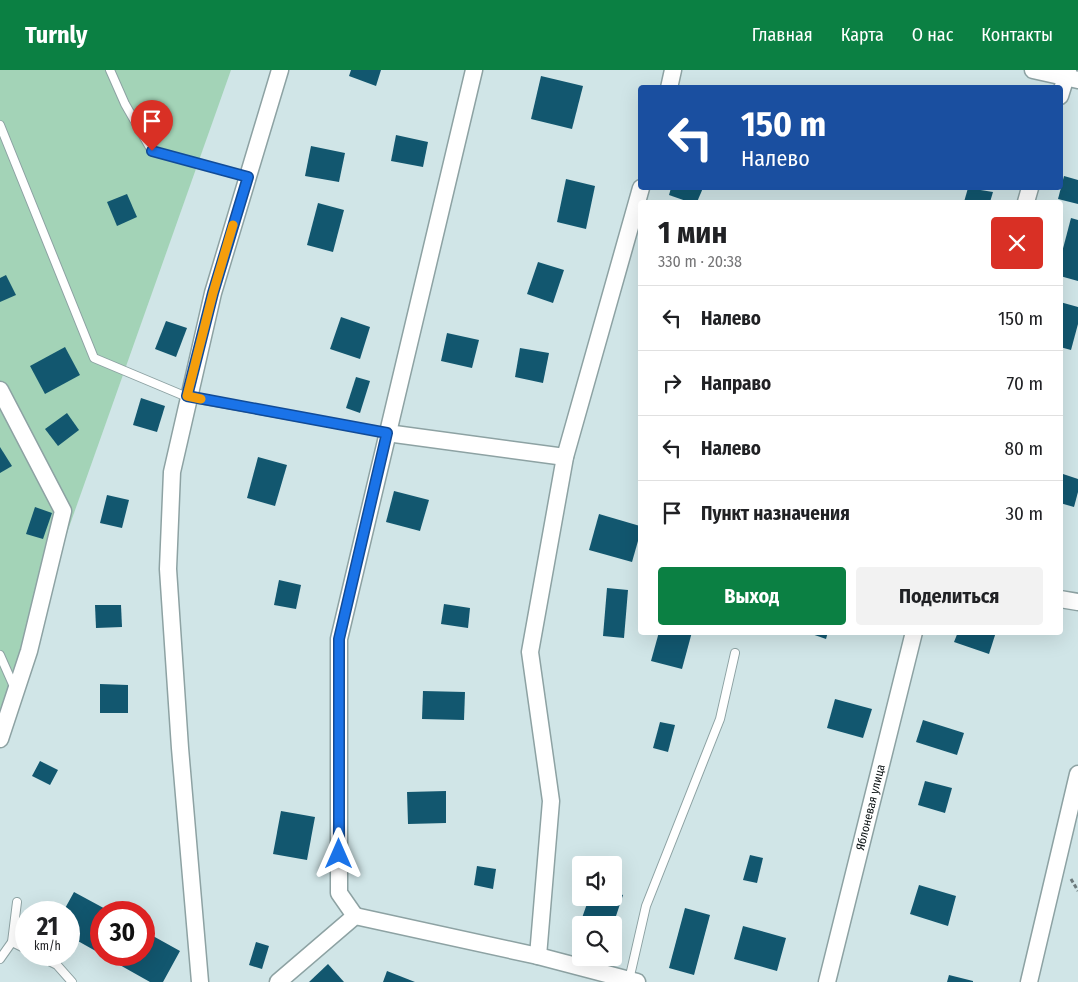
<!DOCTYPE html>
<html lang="ru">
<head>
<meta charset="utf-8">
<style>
  body { margin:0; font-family:"Fira Sans Condensed",sans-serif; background:#f2f2f2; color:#202124; height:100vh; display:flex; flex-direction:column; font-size:19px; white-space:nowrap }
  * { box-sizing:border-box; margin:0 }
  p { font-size:16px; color:#757577 }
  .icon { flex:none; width:28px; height:28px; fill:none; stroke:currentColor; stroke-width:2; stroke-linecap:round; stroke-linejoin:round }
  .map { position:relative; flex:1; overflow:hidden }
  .sheet { position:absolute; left:638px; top:130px; width:425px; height:435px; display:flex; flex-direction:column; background:#fff; border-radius:5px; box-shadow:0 5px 20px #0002 }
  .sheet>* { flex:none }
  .banner { position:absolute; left:638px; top:15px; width:425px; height:105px; border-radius:5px; box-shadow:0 5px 20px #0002; background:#1a4fa0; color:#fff; overflow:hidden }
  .controls { position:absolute; left:572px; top:786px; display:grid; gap:10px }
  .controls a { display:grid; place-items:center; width:50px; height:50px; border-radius:5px; background:#fff; box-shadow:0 5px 20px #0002; font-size:25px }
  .speed { position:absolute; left:15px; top:831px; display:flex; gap:10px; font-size:25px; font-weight:700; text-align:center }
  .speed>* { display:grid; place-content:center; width:65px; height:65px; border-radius:50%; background:#fff; box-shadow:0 5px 20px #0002; line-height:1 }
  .speed small { font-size:12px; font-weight:400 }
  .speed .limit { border:8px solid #d22; background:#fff; color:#111 }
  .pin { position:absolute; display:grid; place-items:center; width:42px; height:42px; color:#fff; margin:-51px -21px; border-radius:50% 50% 50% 0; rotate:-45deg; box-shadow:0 0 5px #0007 }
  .pin .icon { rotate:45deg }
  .me { position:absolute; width:55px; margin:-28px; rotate:0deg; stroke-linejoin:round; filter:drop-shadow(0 0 4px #0008) }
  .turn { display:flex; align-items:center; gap:18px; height:105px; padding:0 20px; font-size:22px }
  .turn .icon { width:65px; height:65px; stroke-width:2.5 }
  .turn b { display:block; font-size:35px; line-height:42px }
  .round { display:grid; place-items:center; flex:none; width:52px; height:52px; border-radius:5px; background:#f2f2f2 }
  .headline { display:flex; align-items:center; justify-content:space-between; height:85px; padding:0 20px }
  h1 { font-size:30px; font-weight:700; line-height:38px }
  .primary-button { display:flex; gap:10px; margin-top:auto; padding:10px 20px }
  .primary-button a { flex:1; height:58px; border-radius:5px; background:#0b8043; color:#fff; font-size:20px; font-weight:700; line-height:58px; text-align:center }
  .primary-button a+a { background:#f2f2f2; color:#202124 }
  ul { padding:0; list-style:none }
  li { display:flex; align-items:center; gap:15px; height:65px; padding:0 20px; border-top:1px solid #e0e0e0 }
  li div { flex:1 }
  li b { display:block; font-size:19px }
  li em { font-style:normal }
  header { display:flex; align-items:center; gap:30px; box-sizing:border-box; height:70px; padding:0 25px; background:#0b8043; color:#fff }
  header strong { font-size:24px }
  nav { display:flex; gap:28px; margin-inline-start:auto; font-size:18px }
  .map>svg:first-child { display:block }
</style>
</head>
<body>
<header>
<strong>Turnly</strong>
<nav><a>Главная</a><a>Карта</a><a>О нас</a><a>Контакты</a></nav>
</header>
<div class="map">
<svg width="1078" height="912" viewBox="0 0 1078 912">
  <rect width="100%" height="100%" fill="#d0e5e7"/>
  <path fill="#a3d3b7" d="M0 0H231L0 652Z"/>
  <g fill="#12576f">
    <path d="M351 0H381L376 16 349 6Z"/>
    <path d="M541 6 583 16 572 59 531 49Z"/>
    <path d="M396 65 428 72 423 97 391 91Z"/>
    <path d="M311 76 345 83 339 112 305 106Z"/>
    <path d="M1064 106 1078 110V134L1058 129Z"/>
    <path d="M566 109 595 116 586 159 557 152Z"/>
    <path d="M671 118H703L697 132H689L669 125Z"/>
    <path d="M968 118 993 122 990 132H964Z"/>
    <path d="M127 124 137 147 117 156 107 132Z"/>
    <path d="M318 133 344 140 333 182 307 175Z"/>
    <path d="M1071 148 1078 150V211L1060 206V190Z"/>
    <path d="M538 192 564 200 553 233 527 224Z"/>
    <path d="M6 205 16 225 0 232V208Z"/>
    <path d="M1060 232 1078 237V254L1071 280 1060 277Z"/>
    <path d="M341 247 370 257 360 289 330 279Z"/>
    <path d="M166 251 187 258 176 287 155 279Z"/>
    <path d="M447 263 479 270 472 298 441 291Z"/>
    <path d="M65 277 80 305 45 324 30 296Z"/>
    <path d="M520 278 549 283 543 313 515 307Z"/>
    <path d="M356 307 370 311 360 343 346 338Z"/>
    <path d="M141 328 165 336 157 362 133 355Z"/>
    <path d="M67 343 79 360 58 376 45 359Z"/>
    <path d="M0 377 12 396 0 403Z"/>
    <path d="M258 387 287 395 275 436 247 428Z"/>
    <path d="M1060 403 1078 409V422L1074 437 1060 433Z"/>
    <path d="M394 421 429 430 420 461 386 452Z"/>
    <path d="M107 425 129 430 122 458 100 453Z"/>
    <path d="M35 437 52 443 43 469 26 464Z"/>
    <path d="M599 444 640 456V464L632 492 589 480Z"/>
    <path d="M279 510 301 515 296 539 274 535Z"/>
    <path d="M607 518 628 520 624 568 603 566Z"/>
    <path d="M444 534 470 538 468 558 441 554Z"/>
    <path d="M95 535H121L122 557 96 558Z"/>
    <path d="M659 562H692L682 599 651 591Z"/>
    <path d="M806 562H828L826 569Z"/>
    <path d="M958 562H996L989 584 954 572Z"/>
    <path d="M100 614 128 615V643H100Z"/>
    <path d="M423 621 465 622 464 650 422 649Z"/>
    <path d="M835 629 872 639 863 668 827 658Z"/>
    <path d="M923 650 964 663 957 685 916 672Z"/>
    <path d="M660 652 675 655 668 682 653 678Z"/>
    <path d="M40 691 58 700 50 715 32 706Z"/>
    <path d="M925 711 952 718 945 743 918 735Z"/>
    <path d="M446 721V753L408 754 407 722Z"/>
    <path d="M281 741 315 747 307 790 273 784Z"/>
    <path d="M750 785 763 788 757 813 743 810Z"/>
    <path d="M477 796 496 799 493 819 474 815Z"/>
    <path d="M919 815 956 826 948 856 910 844Z"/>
    <path d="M74 822 111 842H101V884L69 866V842H63Z"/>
    <path d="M614 822 623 825 613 855H581V867L576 865 589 828H614Z"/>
    <path d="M685 838 710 845 694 905 669 898Z"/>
    <path d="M743 856 786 868 777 901 734 889Z"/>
    <path d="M144 861 180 881 163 912H150L102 885H144Z"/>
    <path d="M256 872 269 876 262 899 249 895Z"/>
    <path d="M328 894 344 912H309Z"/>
    <path d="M387 901 415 912H383Z"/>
    <path d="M949 905 973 911V912H947Z"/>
  </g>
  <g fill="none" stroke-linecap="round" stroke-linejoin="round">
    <g stroke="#8da2a3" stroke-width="10">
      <g id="lane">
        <path d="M110 0 125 34 152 81 248 107"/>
        <path d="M0 55 94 288 187 327 387 363"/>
        <path d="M0 585 15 619"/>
        <path d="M12 872 26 879"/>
        <path d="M37 885 57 895 72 912"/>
        <path d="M0 889 12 872 17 832"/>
        <path d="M629 910 646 836 720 649 735 583"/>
      </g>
    </g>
    <g stroke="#8da2a3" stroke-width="19">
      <g id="street">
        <path d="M1033 0 1078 10"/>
        <path d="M669 18 673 0"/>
        <path d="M1060 26 1068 0"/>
        <path d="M1026 132 1030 118"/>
        <path d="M0 320 63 441 29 581 0 669"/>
        <path d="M387 363 565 387"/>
        <path d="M1060 529 1078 532"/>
        <path d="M355 846 339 823V569L474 0"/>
        <path d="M538 886 551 731 530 582 565 387 641 118"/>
        <path d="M200 912 180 678 168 499 172 402 213 223 280 0"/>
        <path d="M278 912 355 846 538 886 637 912"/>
        <path id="s1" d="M827 912 914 562"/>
        <path d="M1029 912 1078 704"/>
      </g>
    </g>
    <path stroke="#6d7b7d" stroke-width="3" stroke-dasharray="4 2.5" stroke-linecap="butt" d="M1071 809 1078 821"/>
    <use href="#lane" stroke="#fff" stroke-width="8"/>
    <use href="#street" stroke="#fff" stroke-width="16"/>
  </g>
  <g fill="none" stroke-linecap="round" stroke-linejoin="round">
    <g stroke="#114b97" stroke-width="12">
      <path id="route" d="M152 81 248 107 213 223 187 326 387 363 339 569V784"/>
    </g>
    <use href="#route" stroke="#1a73e8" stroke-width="9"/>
    <path stroke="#f59e0b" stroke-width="9" d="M201 329 187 326 213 223 233 155"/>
  </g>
  <g text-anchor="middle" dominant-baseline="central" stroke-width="5" stroke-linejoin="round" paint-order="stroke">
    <g font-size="12" fill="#0b1213" stroke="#d0e5e7">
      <text stroke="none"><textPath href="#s1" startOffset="180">Яблоневая улица</textPath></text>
    </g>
  </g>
</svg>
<div class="controls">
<a><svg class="icon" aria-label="sound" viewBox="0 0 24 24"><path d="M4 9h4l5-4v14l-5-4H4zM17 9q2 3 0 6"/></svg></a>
<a><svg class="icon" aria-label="search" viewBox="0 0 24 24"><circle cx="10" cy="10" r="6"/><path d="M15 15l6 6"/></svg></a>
</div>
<div class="speed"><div>21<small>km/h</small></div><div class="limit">30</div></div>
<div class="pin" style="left:152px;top:81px;background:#d93025"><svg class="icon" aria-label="arrive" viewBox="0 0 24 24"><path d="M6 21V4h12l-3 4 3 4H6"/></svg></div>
<svg class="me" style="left:339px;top:784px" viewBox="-20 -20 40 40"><path d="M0-17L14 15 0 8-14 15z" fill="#1a73e8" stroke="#fff" stroke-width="4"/></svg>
<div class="banner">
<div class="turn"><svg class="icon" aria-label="left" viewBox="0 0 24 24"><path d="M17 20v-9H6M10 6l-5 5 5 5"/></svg><div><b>150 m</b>Налево</div></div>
</div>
<section class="sheet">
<div class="headline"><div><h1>1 мин</h1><p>330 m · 20:38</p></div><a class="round" style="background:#d93025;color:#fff"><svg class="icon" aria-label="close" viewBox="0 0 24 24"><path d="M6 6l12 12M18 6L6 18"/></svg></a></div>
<ul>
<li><svg class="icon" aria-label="left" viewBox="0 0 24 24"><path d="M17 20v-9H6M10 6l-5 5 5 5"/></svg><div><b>Налево</b></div><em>150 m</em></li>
<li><svg class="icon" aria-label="right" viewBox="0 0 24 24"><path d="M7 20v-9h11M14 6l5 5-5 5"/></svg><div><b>Направо</b></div><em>70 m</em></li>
<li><svg class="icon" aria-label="left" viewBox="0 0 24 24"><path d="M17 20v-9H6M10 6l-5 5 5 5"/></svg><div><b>Налево</b></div><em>80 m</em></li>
<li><svg class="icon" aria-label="arrive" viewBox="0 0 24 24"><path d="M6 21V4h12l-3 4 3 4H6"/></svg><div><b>Пункт назначения</b></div><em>30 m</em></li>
</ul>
<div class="primary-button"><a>Выход</a><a>Поделиться</a></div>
</section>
</div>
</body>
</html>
